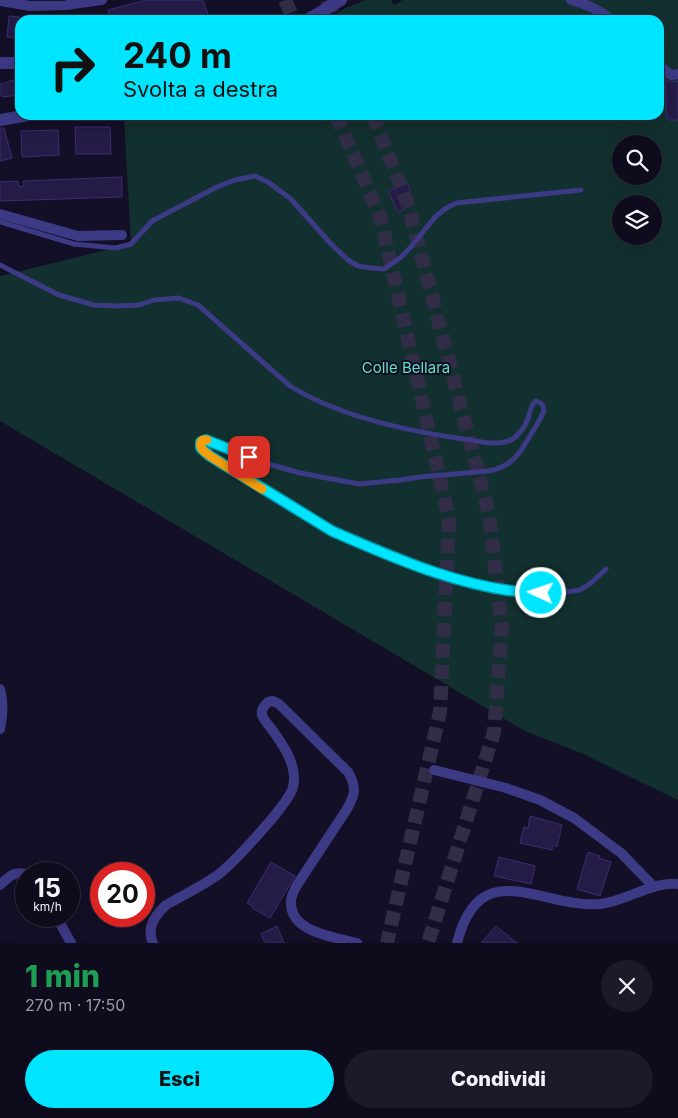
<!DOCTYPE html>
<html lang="it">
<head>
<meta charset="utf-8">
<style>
  body { margin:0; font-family:Inter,sans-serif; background:#1c1929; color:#f1f3f6; height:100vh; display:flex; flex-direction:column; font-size:19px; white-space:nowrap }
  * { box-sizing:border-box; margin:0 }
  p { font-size:16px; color:#9b9ba3 }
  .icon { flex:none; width:28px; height:28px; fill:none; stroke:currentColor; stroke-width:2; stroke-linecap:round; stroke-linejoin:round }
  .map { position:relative; height:943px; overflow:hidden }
  .details { display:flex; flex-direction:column; background:#0e0b1c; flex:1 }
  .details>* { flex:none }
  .hud { position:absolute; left:15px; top:15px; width:649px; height:105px; border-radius:15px; box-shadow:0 5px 20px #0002,0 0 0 1px #2e2b3b; background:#00e5ff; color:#111; overflow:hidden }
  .buttons { position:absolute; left:612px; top:135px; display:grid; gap:10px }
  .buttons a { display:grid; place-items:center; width:50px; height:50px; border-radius:50%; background:#0e0b1c; box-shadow:0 5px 20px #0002,0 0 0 1px #2e2b3b; font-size:25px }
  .speed { position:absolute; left:15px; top:862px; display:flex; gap:10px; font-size:25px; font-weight:700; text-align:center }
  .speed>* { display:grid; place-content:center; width:65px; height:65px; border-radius:50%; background:#0e0b1c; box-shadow:0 5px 20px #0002,0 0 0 1px #2e2b3b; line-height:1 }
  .speed small { font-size:12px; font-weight:400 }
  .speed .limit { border:8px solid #d22; background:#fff; color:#111 }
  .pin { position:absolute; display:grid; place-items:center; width:42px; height:42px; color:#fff; margin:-21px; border-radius:10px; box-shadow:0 2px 8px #0006 }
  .me { position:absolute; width:55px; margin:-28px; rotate:273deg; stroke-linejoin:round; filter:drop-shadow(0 0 4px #0008) }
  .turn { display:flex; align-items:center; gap:18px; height:105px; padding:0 25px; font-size:22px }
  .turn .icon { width:65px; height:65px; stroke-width:2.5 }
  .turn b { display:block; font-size:35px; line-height:42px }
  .round { display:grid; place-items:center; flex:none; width:52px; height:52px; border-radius:26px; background:#1c1929 }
  .headline { display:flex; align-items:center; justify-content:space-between; height:85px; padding:0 25px }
  h1 { font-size:30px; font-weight:800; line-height:38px; color:#1e9e55 }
  .cta { display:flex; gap:10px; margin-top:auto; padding:10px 25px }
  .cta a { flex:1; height:58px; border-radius:30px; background:#00e5ff; color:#111; font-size:20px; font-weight:800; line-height:58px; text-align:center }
  .cta a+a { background:#1c1929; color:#f1f3f6 }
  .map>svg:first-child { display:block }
</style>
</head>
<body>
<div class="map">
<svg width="678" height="943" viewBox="0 0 678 943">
  <rect width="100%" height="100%" fill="#130f26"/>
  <path fill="#12302f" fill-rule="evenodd" d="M366 0H391L394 5 403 0H678V800L581 753 525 731 0 421V276L131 244 124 117 129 115H659V20H325L348 7ZM621 144H654V176H621ZM621 204H654V236H621Z"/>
  <g fill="#241b47" stroke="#3b2d73">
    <path d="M146 0H203L210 20H111L108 10Z"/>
    <path d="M9 16 20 17V38L7 37Z"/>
    <path d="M20 78V95L2 97 0 92V84Z"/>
    <path d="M665 80 672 82 678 81V120H667Z"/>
    <path d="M75 127H110L111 154H76Z"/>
    <path d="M0 128H4L12 158 0 161Z"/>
    <path d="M58 130 59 155 22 157 21 131Z"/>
    <path d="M122 177V197L0 201V182L18 181 19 187 24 186 23 181Z"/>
    <path d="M407 182 412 197V201L409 202 410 206 398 212 388 191Z"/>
    <path d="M530 816 562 825 557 847 553 845 552 850 520 843 524 827 528 828Z"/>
    <path d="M588 852 600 856 599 858 611 862 600 896 577 889Z"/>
    <path d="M499 857 535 866 531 884 494 876Z"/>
    <path d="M271 862 295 876 270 918 252 908 253 906 247 903Z"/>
    <path d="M277 926 284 943H265L261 934Z"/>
    <path d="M496 926 517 943H481Z"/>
  </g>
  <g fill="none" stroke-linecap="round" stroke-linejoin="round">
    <g stroke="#312d47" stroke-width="14" stroke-dasharray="14 7" stroke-linecap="butt">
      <path d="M285 0 294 20"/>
      <path d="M327 0 335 20"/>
      <path d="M336 115 380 216 449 519 440 712 387 943"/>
      <path d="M373 115 408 205 489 514 502 628 494 732 428 943"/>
    </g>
    <g stroke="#3d3a85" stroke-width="5">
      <path d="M0 222 74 244 116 248 131 244 152 221 217 187 235 180 255 176 268 182 291 199 330 243 348 260 358 266 371 268 384 269 400 258 410 248 435 217 445 209 456 203 581 190"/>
      <path d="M0 265 59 295 94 305 118 306 139 305 154 300 179 298 198 305 290 386C340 417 406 431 464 439 478 441 499 447 513 439 518 435 525 427 527 421 530 414 530 405 536 401 542 403 544 405 544 411 540 420 535 428 530 436 519 455 511 467 488 471L420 477 400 480 359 484 300 473 262 462 206 440 201 442C199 449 205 453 210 456L333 531 395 558 465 582 522 593H560L580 590 591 583 606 569"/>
    </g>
    <g stroke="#3d3a85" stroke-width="10">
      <path d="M571 0C586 4 600 10 612 20"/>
      <path d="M0 1 30 6 66 5 102 0"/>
      <path d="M659 65 671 75 678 74"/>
      <path d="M0 214 78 236 122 235"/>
      <path d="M0 689C4 703 3 715 0 729"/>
      <path d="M434 770 506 788 540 800 574 818 621 853 654 887"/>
      <path d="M0 885C9 877 13 871 26 874"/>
      <path d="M56 916 71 943"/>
      <path d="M153 943C146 928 155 915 166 905 183 895 203 886 219 874 234 862 289 804 293 787 298 767 284 746 273 731 270 726 264 721 262 715 261 709 264 706 268 702L273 701 279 704 348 772C357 787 355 795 347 809L297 885C294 891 290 897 291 904 292 933 335 937 357 943"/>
      <path d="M457 943C480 852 541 909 600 904 627 901 652 881 678 884"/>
    </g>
    <g stroke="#3d3a85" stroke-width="12">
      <path d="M307 20 341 0"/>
      <path d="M0 63H20"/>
      <path d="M0 120 29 115"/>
    </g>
  </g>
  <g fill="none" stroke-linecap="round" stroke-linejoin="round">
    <g stroke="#0095a6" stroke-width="12">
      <path id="route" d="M249 457 206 440 201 442V448L210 456 332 531C396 559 471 592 541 593"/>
    </g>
    <use href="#route" stroke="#00e5ff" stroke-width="9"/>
    <path stroke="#f59e0b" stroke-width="9" d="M207 440H203L201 442C199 449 205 452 210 456L262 489"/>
  </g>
  <g text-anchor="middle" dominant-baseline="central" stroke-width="4" stroke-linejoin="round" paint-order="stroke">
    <g font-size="15" fill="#5fe0c0" stroke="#130f26">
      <text x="406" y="367">Colle Bellara</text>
    </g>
  </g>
</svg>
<div class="buttons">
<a><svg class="icon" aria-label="search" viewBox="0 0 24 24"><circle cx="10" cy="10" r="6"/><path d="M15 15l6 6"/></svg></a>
<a><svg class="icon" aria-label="layers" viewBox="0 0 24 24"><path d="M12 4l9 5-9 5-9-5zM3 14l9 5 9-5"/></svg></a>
</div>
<div class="speed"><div>15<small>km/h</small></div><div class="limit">20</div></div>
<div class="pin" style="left:249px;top:457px;background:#d93025"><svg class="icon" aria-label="arrive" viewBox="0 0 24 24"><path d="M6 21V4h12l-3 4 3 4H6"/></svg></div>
<svg class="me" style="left:541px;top:593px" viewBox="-20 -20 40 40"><circle r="17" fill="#00e5ff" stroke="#fff" stroke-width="3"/><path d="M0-11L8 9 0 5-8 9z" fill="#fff"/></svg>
<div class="hud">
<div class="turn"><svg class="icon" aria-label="right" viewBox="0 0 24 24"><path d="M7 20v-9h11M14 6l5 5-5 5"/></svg><div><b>240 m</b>Svolta a destra</div></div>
</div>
</div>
<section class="details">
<div class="headline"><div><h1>1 min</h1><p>270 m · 17:50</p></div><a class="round"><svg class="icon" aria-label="close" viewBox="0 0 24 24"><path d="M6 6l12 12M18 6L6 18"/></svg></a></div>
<div class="cta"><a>Esci</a><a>Condividi</a></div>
</section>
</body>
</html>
